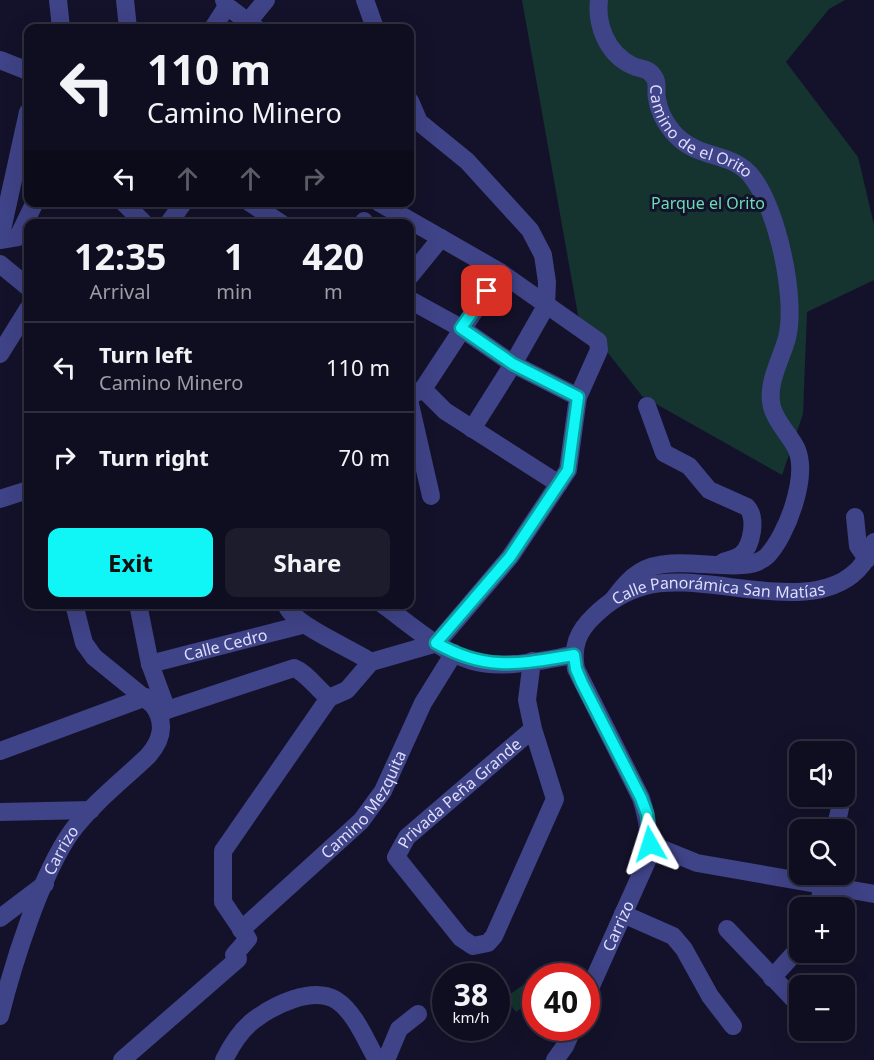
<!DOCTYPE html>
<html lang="en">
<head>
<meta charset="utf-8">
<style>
  body { margin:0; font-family:"Noto Sans",sans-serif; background:#1d1c2d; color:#f1f3f6; height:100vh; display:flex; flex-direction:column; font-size:22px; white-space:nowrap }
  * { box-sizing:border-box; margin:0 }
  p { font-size:20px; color:#9b9ca5 }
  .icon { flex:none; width:33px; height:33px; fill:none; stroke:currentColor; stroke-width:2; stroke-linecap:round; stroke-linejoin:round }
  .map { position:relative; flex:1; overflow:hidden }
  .side { position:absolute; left:24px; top:219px; width:390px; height:390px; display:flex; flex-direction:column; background:#0f0e20; border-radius:12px; box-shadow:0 6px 24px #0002,0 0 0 2px #2f2e3e }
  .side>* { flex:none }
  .hud { position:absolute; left:24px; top:24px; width:390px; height:183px; border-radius:12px; box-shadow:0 6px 24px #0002,0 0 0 2px #2f2e3e; background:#0f0e20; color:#f1f3f6; overflow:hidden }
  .controls { position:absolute; left:789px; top:741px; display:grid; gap:12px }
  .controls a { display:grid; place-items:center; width:66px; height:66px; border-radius:12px; background:#0f0e20; box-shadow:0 6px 24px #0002,0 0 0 2px #2f2e3e; font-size:30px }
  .speed { position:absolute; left:432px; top:963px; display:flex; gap:12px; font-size:30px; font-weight:700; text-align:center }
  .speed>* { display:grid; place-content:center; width:78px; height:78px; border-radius:50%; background:#0f0e20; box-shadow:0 6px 24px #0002,0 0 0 2px #2f2e3e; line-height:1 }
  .speed small { font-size:15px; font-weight:400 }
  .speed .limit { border:9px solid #d22; background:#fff; color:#111 }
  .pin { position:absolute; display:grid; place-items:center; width:51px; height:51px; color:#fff; margin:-26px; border-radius:12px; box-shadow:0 3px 9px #0006 }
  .me { position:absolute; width:66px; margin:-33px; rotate:354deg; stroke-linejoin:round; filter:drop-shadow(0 0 4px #0008) }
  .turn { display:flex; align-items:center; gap:21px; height:126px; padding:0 24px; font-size:27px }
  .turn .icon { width:78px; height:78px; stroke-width:2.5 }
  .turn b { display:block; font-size:42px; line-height:51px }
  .lanes { display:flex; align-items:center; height:57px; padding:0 24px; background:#0003; justify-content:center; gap:30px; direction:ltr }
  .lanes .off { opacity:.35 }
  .eta { display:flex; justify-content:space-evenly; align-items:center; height:102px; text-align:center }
  .eta b { font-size:36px; font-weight:700; line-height:42px }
  .cta { display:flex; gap:12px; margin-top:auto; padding:12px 24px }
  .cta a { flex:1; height:69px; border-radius:12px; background:#10f5f6; color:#111; font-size:24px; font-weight:700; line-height:69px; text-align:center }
  .cta a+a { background:#1d1c2d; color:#f1f3f6 }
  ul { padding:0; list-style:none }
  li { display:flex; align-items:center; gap:18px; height:90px; padding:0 24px; border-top:2px solid #2f2e3e }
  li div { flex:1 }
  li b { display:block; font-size:22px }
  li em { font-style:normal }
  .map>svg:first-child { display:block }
</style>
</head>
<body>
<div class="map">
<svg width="874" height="1060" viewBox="0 0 874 1060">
  <rect width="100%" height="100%" fill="#14122a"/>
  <g fill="#153430">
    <path d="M522 0H845L829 9 786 62 858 157 874 225V280L807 312 803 414 782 475 642 396 578 315Z"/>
    <path d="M541 972 544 976H536L535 998 516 1012 505 998Z"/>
  </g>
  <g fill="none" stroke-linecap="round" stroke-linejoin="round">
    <g stroke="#3f4387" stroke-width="18">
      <path d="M58 0 61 28"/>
      <path d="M125 0 128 28"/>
      <path d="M224 0 227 6 256 28"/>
      <path d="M365 0 375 28"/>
      <path id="s1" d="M599 0C596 25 607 53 631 65 640 70 648 67 654 77 659 84 655 90 657 98 659 114 669 130 681 140 704 159 734 153 752 177 777 208 797 298 787 338 781 360 766 384 772 407 776 423 791 436 797 450 808 478 787 535 767 556 744 579 674 550 640 572 628 579 620 591 612 601"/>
      <path d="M248 22 266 0"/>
      <path d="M213 28 227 6"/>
      <path d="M0 60 28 71"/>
      <path d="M410 101 419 122 467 161 530 230 543 255 547 282 546 306 513 364 472 429"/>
      <path d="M123 202 145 224"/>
      <path d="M249 202 282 224"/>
      <path d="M378 202 500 272 598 341 599 350 578 397 568 470 510 557 437 643"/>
      <path d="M168 224 184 202"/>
      <path d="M363 224 364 221"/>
      <path d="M0 239 28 112"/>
      <path d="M0 240 18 237 35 202"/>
      <path d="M0 264 28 287"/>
      <path d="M410 276 441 238"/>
      <path d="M410 300 461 328 513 364 578 397"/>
      <path d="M0 354 28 309"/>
      <path d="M423 389 445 411 559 484"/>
      <path d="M410 396 423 389 500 272"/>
      <path d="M410 404 431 496"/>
      <path d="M647 406 664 453 689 466 709 490 747 507C757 518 752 546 741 555 735 559 729 560 723 562"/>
      <path d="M0 499 28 490"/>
      <path d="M855 517 858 546 867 559"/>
      <path d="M138 604 150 664 167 710"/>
      <path d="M286 604C292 625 351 648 371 662"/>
      <path d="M382 604C410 624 439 651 472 661 503 670 543 660 574 655"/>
      <path id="s2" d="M532 661 527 700 533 729 555 799 494 936 488 943 473 946 461 938 396 857 407 837 533 729"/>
      <path d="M371 662 437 643"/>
      <path id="s3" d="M150 664 302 625"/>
      <path d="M158 713 294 668C307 673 317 689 329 698L347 690 371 662"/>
      <path d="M0 751 146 697"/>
      <path d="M0 812 91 810"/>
      <path d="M835 830 840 808"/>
      <path d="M650 844 697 863 874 894"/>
      <path d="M818 908 825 874"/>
      <path d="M623 914 673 936 684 949 710 996 733 1026"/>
      <path d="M0 918 45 884"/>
      <path d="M727 929 800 1006"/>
      <path id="s4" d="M241 930 361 821 383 791 423 703 454 653"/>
      <path d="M772 978 800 947"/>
      <path id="s5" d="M586 997 647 861C651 839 648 819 641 798L576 669C572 647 577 632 594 616 608 602 626 591 645 586 712 567 843 634 874 542"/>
      <path id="s6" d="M0 1016C13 964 41 874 72 831 93 803 123 780 148 756 162 740 166 723 153 705L94 657 84 643 74 604"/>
      <path d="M122 1060 238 959 234 955 248 939 223 902V851L329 698"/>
      <path d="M224 1060C231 1046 242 1029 254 1020 274 1005 312 986 336 1000 355 1012 366 1041 377 1060"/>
      <path d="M386 1060 399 1029 418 1014"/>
      <path d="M555 1060 565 1046 573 1028"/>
    </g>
  </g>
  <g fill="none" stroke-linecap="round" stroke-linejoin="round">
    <g stroke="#0a9fa0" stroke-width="15">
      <path id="route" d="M487 291 461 328 513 364 578 397 568 470 510 557 436 643C487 672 519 664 574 655L576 669 582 683 641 798 647 814 650 844"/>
    </g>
    <use href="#route" stroke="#10f5f6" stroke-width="10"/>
  </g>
  <g text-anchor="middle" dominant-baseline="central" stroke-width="6" stroke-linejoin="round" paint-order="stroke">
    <g font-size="16" fill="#ddddfe" stroke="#14122a">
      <text stroke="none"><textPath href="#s1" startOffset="182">Camino de el Orito</textPath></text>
      <text stroke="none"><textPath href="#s5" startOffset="549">Calle Panorámica San Matías</textPath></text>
      <text stroke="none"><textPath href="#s3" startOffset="78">Calle Cedro</textPath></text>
      <text stroke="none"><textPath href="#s2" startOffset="526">Privada Peña Grande</textPath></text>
      <text stroke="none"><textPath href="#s4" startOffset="177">Camino Mezquita</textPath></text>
      <text stroke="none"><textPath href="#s6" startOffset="177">Carrizo</textPath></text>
      <text stroke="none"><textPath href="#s5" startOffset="78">Carrizo</textPath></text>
    </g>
    <g font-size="16" fill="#6addb5" stroke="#14122a">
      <text x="708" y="203">Parque el Orito</text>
    </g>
  </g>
</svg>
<div class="controls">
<a><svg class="icon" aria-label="sound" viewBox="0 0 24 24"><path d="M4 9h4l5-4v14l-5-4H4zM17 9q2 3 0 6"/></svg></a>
<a><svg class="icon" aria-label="search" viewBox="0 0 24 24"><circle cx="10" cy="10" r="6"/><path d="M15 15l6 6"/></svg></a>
<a>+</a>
<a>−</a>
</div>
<div class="speed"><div>38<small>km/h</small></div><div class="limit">40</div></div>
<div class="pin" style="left:487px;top:291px;background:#d93025"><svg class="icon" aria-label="arrive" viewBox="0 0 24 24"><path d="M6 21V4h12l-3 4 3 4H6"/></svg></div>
<svg class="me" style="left:650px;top:844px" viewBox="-20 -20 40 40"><path d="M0-17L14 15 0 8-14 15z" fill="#10f5f6" stroke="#fff" stroke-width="4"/></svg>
<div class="hud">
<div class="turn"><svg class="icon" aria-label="left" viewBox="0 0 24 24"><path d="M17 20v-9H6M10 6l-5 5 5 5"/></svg><div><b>110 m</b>Camino Minero</div></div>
<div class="lanes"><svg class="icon" aria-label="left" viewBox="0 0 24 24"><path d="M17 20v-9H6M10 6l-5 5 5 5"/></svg><svg class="icon off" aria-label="ahead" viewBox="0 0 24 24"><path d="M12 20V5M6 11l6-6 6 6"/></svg><svg class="icon off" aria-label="ahead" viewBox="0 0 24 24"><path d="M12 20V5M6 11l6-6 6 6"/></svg><svg class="icon off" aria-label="right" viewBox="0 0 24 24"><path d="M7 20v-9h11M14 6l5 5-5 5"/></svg></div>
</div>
<section class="side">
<div class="eta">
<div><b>12:35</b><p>Arrival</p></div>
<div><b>1</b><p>min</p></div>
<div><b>420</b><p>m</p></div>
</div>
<ul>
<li><svg class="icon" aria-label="left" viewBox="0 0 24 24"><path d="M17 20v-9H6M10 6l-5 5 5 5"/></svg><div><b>Turn left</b><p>Camino Minero</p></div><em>110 m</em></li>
<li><svg class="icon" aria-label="right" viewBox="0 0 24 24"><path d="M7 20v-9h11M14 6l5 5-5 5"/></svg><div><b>Turn right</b></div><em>70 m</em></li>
</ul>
<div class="cta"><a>Exit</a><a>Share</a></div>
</section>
</div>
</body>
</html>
